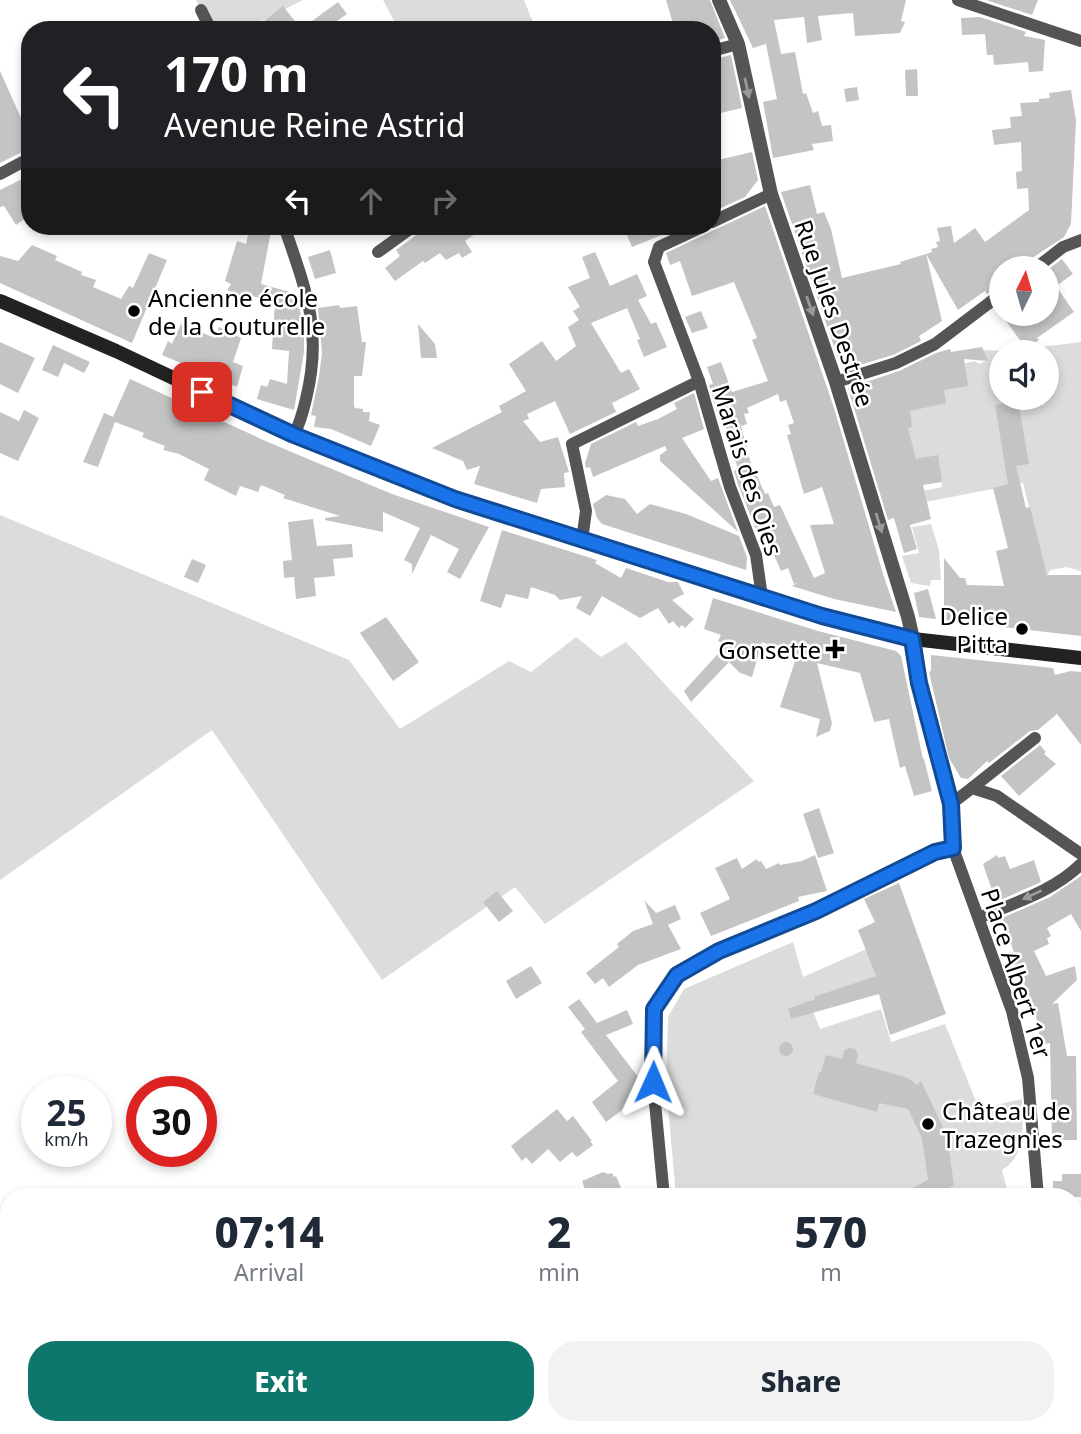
<!DOCTYPE html>
<html lang="en">
<head>
<meta charset="utf-8">
<style>
  body { margin:0; font-family:"Noto Sans",sans-serif; background:#f2f2f3; color:#1f2937; height:100vh; display:flex; flex-direction:column; font-size:26px; white-space:nowrap }
  * { box-sizing:border-box; margin:0 }
  p { font-size:23px; color:#747a83 }
  .icon { flex:none; width:38px; height:38px; fill:none; stroke:currentColor; stroke-width:2; stroke-linecap:round; stroke-linejoin:round }
  .map { position:relative; flex:1; overflow:hidden }
  .drawer { position:absolute; left:0px; top:1188px; width:1082px; height:247px; display:flex; flex-direction:column; background:#fff; border-radius:28px 28px 0 0; box-shadow:0 4px 10px #0003 }
  .drawer>* { flex:none }
  .hud { position:absolute; left:21px; top:21px; width:700px; height:214px; border-radius:28px; box-shadow:0 4px 10px #0003; background:#202124; color:#fff; overflow:hidden }
  .needle { width:46px; rotate:5deg }
  .fabs { position:absolute; left:989px; top:256px; display:grid; gap:14px }
  .fabs a { display:grid; place-items:center; width:70px; height:70px; border-radius:50%; background:#fff; box-shadow:0 4px 10px #0003; font-size:35px }
  .speed { position:absolute; left:21px; top:1076px; display:flex; gap:14px; font-size:35px; font-weight:700; text-align:center }
  .speed>* { display:grid; place-content:center; width:91px; height:91px; border-radius:50%; background:#fff; box-shadow:0 4px 10px #0003; line-height:1 }
  .speed small { font-size:18px; font-weight:400 }
  .speed .limit { border:10px solid #d22; background:#fff; color:#111 }
  .pin { position:absolute; display:grid; place-items:center; width:60px; height:60px; color:#fff; margin:-30px; border-radius:14px; box-shadow:0 4px 10px #0006 }
  .me { position:absolute; width:77px; margin:-38px; rotate:1deg; stroke-linejoin:round; filter:drop-shadow(0 0 5px #0008) }
  .turn { display:flex; align-items:center; gap:24px; height:147px; padding:0 28px; font-size:32px }
  .turn .icon { width:91px; height:91px; stroke-width:2.5 }
  .turn b { display:block; font-size:49px; line-height:60px }
  .lanes { display:flex; align-items:center; height:66px; padding:0 28px; background:#0003; justify-content:center; gap:35px; direction:ltr }
  .lanes .off { opacity:.35 }
  .eta { display:flex; justify-content:space-evenly; align-items:center; height:119px; text-align:center }
  .eta b { font-size:42px; font-weight:800; line-height:49px }
  .primary-button { display:flex; gap:14px; margin-top:auto; padding:14px 28px }
  .primary-button a { flex:1; height:80px; border-radius:28px; background:#0f766e; color:#fff; font-size:28px; font-weight:800; line-height:80px; text-align:center }
  .primary-button a+a { background:#f2f2f3; color:#1f2937 }
  .map>svg:first-child { display:block }
</style>
</head>
<body>
<div class="map">
<svg width="1081" height="1434" viewBox="0 0 1081 1434">
  <rect width="100%" height="100%" fill="#fff"/>
  <g fill="#dcdcdc" fill-rule="evenodd">
    <path d="M196 0H303L244 30H211Z"/>
    <path d="M383 0H524L536 30H399Z"/>
    <path d="M1081 342V571L1066 567 1051 570 1046 576 1023 483 915 504 913 493 942 487 941 478 917 463 894 397 953 366 975 361 979 364 986 361 981 350 1008 351ZM1001 352H1046V397H1001Z"/>
    <path d="M0 515 349 660 400 729 509 661 531 672 576 637 601 657 626 642 754 781 545 924 515 887 382 980 212 730 0 880Z"/>
    <path d="M931 524 939 550 941 580H931L930 586 911 583 902 556 919 553 912 527Z"/>
    <path d="M793 942 803 977 871 947 881 977 809 1001 820 1029 881 1009 891 1042 945 1024 979 1109 1022 1099C1022 1125 1027 1155 1002 1170L1009 1197H676L666 1083 668 1017 684 989Z"/>
  </g>
  <g fill="#c4c4c4" fill-rule="evenodd">
    <path d="M666 0H710L725 38 712 42V30H675Z"/>
    <path d="M730 0H906L901 21 905 22 900 33 855 36 853 13 818 16 822 40 807 43 804 17 774 20 781 54 795 52 803 94 806 93 813 113 818 111 822 126 831 125 833 141 812 144 814 150 773 158 763 102 777 99 766 44 753 48Z"/>
    <path d="M986 0H1038L1032 15Z"/>
    <path d="M338 2 347 14 324 30H270L264 21 283 6 301 29Z"/>
    <path d="M980 17 1026 32 1024 36 1045 40 1043 71 1029 72 1028 62 994 65 993 55H987L985 34 962 35 961 18Z"/>
    <path d="M731 55 742 108 712 115V96L716 95 712 77V60Z"/>
    <path d="M917 69 918 96H906L905 70Z"/>
    <path d="M0 71 22 120 30 116V148L0 163Z"/>
    <path d="M857 87 859 100 846 102 844 89Z"/>
    <path d="M1071 90 1076 120 1071 224 1064 237 1017 268H1001V285L987 294 985 291 958 310 926 254 932 252 931 249 938 247 936 242 940 241 937 228 951 226 954 243 975 228 985 242 1029 210 1028 188 1017 189 1016 172 1022 171 1021 142 994 145 992 130 1011 128 1010 117 1022 116 1020 103 1039 102V99L1050 98 1049 93Z"/>
    <path d="M752 152 758 180 745 197 712 212V174L721 172 718 160Z"/>
    <path d="M30 175V215L16 225 4 206 0 207V190Z"/>
    <path d="M810 185 817 214 824 212 831 229 842 278 901 264 900 262 926 254 942 321 919 336 921 341 893 355 856 366 838 358 781 192Z"/>
    <path d="M765 206 834 408 884 577 896 612 834 599 792 586 799 582 794 584 788 568 781 571 761 525 758 535 738 484 734 471 738 469 724 421 720 423 709 385 713 384 707 367 721 362 732 392 768 381 752 340 757 338 734 282 692 296 680 261 670 265 666 253ZM778 394 780 402 786 400 794 423 788 425 791 434 787 435 804 494 822 487 834 524 810 525 825 573 814 578 780 505 774 507 768 493 765 494 755 471 753 472 741 426 747 424 744 414 749 413 747 408Z"/>
    <path d="M250 226H272L261 284 297 294 304 332V352L294 410 257 399 261 385 267 387 270 379 287 384 289 351 272 349 275 303 246 294 242 300 230 295 231 292 227 290 231 284 225 281 237 241 246 244Z"/>
    <path d="M423 226H486L465 241 472 252 462 258 459 253 446 260 440 253 425 263 423 261 395 281 385 268 400 256 396 250 419 233Z"/>
    <path d="M636 226H684L632 247 625 230Z"/>
    <path d="M32 245 57 256 55 260 82 272 81 275 96 280 93 287 121 299 129 286 133 288 149 253 167 260 132 343 0 283V256L18 261Z"/>
    <path d="M330 250 336 273 315 279 308 257Z"/>
    <path d="M595 252 610 286 637 274 647 296 638 300 651 324 656 322 667 347 644 357 637 340 640 339 627 308 591 323 621 373 629 369 640 389 612 403 616 412 570 434 555 401 527 414 529 419 523 421 540 442 558 437 569 472 564 473 565 487 541 489 537 503 474 484 480 466 467 470 463 461 432 448 502 412 499 406 526 391 509 364 542 341 556 361 576 346 568 327 579 320 573 311 580 307 568 287 590 278 582 257Z"/>
    <path d="M1062 259 1073 274 1056 286 1074 312 1037 338 1039 340 1026 349 997 308 1001 305V313H1046V271Z"/>
    <path d="M339 305 340 308 357 306 362 342H366L362 376H354V406L355 408 363 409V412H370L369 421 380 425 371 446 331 429 314 427 316 416 311 415 319 376 322 353 318 308Z"/>
    <path d="M701 311 708 328 692 333 685 317Z"/>
    <path d="M181 324 215 338 219 327 241 338 233 362 243 366 237 387 162 355 168 341 172 344Z"/>
    <path d="M418 324 435 344 437 358H421Z"/>
    <path d="M0 342 35 358 18 393 0 384Z"/>
    <path d="M53 345 90 362 84 373 64 363 58 377 42 370Z"/>
    <path d="M982 347 988 361 964 359 968 386 944 390 946 403 910 411 912 427 908 428 916 459 938 455 942 482 923 485 931 519 910 525 917 549 904 553 894 518 888 520 848 388 899 371 936 353 950 349 951 352Z"/>
    <path d="M130 379 270 443 392 494 489 527 460 579 447 572 459 549 431 535 412 574V564L404 560 420 528 383 512V532L325 520V518L340 516 283 498 285 495 261 485 258 492 240 486 236 496 204 480 209 469 179 454 163 450 165 446 142 437 144 433 115 422 98 467 83 462 104 413 113 417Z"/>
    <path d="M694 393 704 429 682 438 711 481 718 478 738 532 660 461V455L667 450 665 446 593 477 590 467 586 468 585 463 591 444 636 422 638 426 658 419 677 409 674 403Z"/>
    <path d="M1018 400 1029 464 1016 466 1026 508 1030 507 1047 575H1081V636L944 620V558L960 578H965L967 585 1004 586 996 551 1008 548 993 488 1008 484 995 405Z"/>
    <path d="M24 410 39 418 18 461 0 453V412L19 421Z"/>
    <path d="M606 495 625 499 637 514 650 504 686 514 739 536 747 557 746 570 602 524 597 518 593 504Z"/>
    <path d="M313 519 317 546 352 544 353 557 333 559 335 576 314 578 316 596 296 599 294 577 284 578 283 561 292 560 288 522Z"/>
    <path d="M502 530 597 560 595 563 621 578 626 568 668 582H678L684 594 672 600 694 619 685 628 682 625 679 628 673 621 669 624 658 608 640 618 602 596 590 616 576 608 582 596 560 600 555 595 531 587 528 599 506 594 501 608 480 601Z"/>
    <path d="M192 559 206 565 198 583 184 577Z"/>
    <path d="M928 589 936 619 919 617 914 593Z"/>
    <path d="M713 598 818 631 896 651 901 656 923 759H924L932 791 914 796 905 766 900 768 889 719 874 722 860 673 817 663 832 723 830 731 816 737 820 719 780 707 797 655 762 642 752 677 740 673 729 662 691 702 684 691 726 645 718 641 721 635 704 629Z"/>
    <path d="M386 617 419 662 393 681 360 633Z"/>
    <path d="M931 655 1053 668 1055 675 1071 671 1081 672V745L1057 714 1038 730 1030 731 989 763 987 761 968 779 961 778 949 758 929 672 931 671Z"/>
    <path d="M1040 745 1046 752 1044 754 1056 764 1019 796 1001 776Z"/>
    <path d="M819 808 834 853 818 858 803 814Z"/>
    <path d="M815 855 827 891 798 897 799 901 711 936 700 913 730 899 715 868 737 858 742 869 757 859 758 862 761 861 766 869 779 863 780 865 802 861Z"/>
    <path d="M997 855 998 858 1005 856 1010 869 1034 860 1041 882 996 902 983 864Z"/>
    <path d="M1081 876V931L1071 914 1047 928 1051 936 1047 938 1049 944 1034 951 1046 976 1075 966 1077 980 1052 1004 1058 1003 1067 1056H1076L1077 1140H1052L1050 1043 1041 1045 1034 1005 1010 954 1014 952 1002 918 1050 897Z"/>
    <path d="M899 883 946 1014 890 1035 879 994 791 1019 788 1009 815 999 814 997 876 976 858 930 875 922 864 899Z"/>
    <path d="M497 891 513 911 499 922 483 902Z"/>
    <path d="M644 900 656 913 675 905 681 919 668 925 681 949 638 965 609 987 603 978 595 984 586 973 619 947 617 944 633 931 653 924Z"/>
    <path d="M531 966 542 983 516 999 506 981Z"/>
    <path d="M579 999 597 1023 627 1010 633 1024 606 1035 642 1082 638 1085 644 1094 606 1122 592 1102 618 1081 581 1032 585 1029 568 1007Z"/>
    <circle cx="786" cy="1049" r="7"/>
    <path d="M849 1048 855 1049 858 1055 856 1063 908 1078 917 1085 921 1081 947 1136 954 1185 937 1193 938 1197H896L928 1180 922 1138 908 1109 879 1103 877 1112 813 1094 819 1072H821L826 1055 842 1059 844 1051Z"/>
    <path d="M557 1109 567 1121 573 1116 592 1141H590L593 1145 577 1157 572 1152 560 1162 548 1149 532 1164 526 1157 522 1161 511 1146Z"/>
    <path d="M603 1172 608 1174 612 1173 614 1177 616 1176 625 1197H588L582 1181Z"/>
    <path d="M1062 1174H1081V1197H1053V1181H1062Z"/>
  </g>
  <g fill="none" stroke-linecap="round" stroke-linejoin="round">
    <g stroke="#555" stroke-width="12">
      <path d="M958 0 1081 41"/>
      <path d="M201 10 211 30"/>
      <path d="M712 51 738 44"/>
      <path d="M0 174 30 158"/>
      <path d="M712 222 771 194"/>
      <path d="M284 226C306 290 323 331 306 399 303 412 300 423 294 435"/>
      <path d="M378 252 414 226"/>
      <path d="M1036 268 1063 247 1081 240"/>
      <path d="M699 381 654 262 659 247 704 226"/>
      <path d="M836 382 896 363 935 344 1001 294"/>
      <path d="M582 540 586 511 572 444 699 381 730 487 756 555 762 597"/>
      <path d="M913 639 919 683 951 804 953 848 1012 1011 1028 1078 1038 1197"/>
      <path d="M972 788 1035 738"/>
      <path d="M951 804 972 788 997 796 1081 854"/>
      <path d="M979 918C1014 903 1054 891 1081 864"/>
      <path d="M664 1197 653 1082 654 1009 677 975 719 951 816 911 935 852 953 848"/>
      <path d="M1073 1261 1081 1255"/>
      <path d="M1073 1287 1081 1297"/>
      <path d="M745 1426 749 1434"/>
      <path d="M625 1434 647 1426"/>
    </g>
    <path stroke="#555" stroke-width="14" d="M719 0 738 44 771 194 836 382 908 617 913 639"/>
    <path stroke="#222" stroke-width="14" d="M0 301 116 351 294 435 455 499 822 616 913 639 1081 658"/>
  </g>
  <defs><path id="oneway-solid" d="M-6-.8H1V-3.2L6.5 0L1 3.2V.8H-6Z" transform="scale(1.75)"/></defs>
  <g fill="#999">
    <use href="#oneway-solid" transform="translate(747 88) rotate(78)"/>
    <use href="#oneway-solid" transform="translate(810 306) rotate(71)"/>
    <use href="#oneway-solid" transform="translate(879 523) rotate(73)"/>
    <use href="#oneway-solid" transform="translate(1032 895) rotate(155)"/>
  </g>
  <g fill="none" stroke-linecap="round" stroke-linejoin="round">
    <g stroke="#114b97" stroke-width="18">
      <path id="route" d="M202 392 294 435 455 499 822 616 912 639 919 683 951 804 953 848 935 852 816 911 719 951 677 975 654 1009 653 1082"/>
    </g>
    <use href="#route" stroke="#1a73e8" stroke-width="12"/>
  </g>
  <g fill="#000" stroke="#fff" stroke-width="2.5">
    <circle cx="134" cy="311" r="7"/>
    <circle cx="1022" cy="629" r="7"/>
    <path d="M831.5 638.5h7v7h7v7h-7v7h-7v-7h-7v-7h7z"/>
    <circle cx="928" cy="1124" r="7"/>
  </g>
  <g text-anchor="middle" dominant-baseline="central" stroke-width="5" stroke-linejoin="round" paint-order="stroke">
    <g font-size="24" fill="#000" stroke="#fff" text-anchor="start">
      <text x="148" y="297">Ancienne école<tspan x="148" dy="28">de la Couturelle</tspan></text>
      <text x="1008" y="615" text-anchor="end">Delice<tspan x="1008" dy="28">Pitta</tspan></text>
      <text x="821" y="649" text-anchor="end">Gonsette</text>
      <text x="942" y="1110">Château de<tspan x="942" dy="28">Trazegnies</tspan></text>
    </g>
    <g font-size="24" fill="#000" stroke="#fff">
      <text transform="translate(835 313) rotate(71)">Rue Jules Destrée</text>
      <text transform="translate(748 470) rotate(72)">Marais des Oies</text>
      <text transform="translate(1017 973) rotate(72)">Place Albert 1er</text>
    </g>
  </g>
</svg>
<div class="fabs">
<a><svg class="needle" viewBox="-14 -14 28 28"><path d="M0-13l5 13h-10z" fill="#e53935"/><path d="M0 13l5-13h-10z" fill="#747a83"/></svg></a>
<a><svg class="icon" aria-label="sound" viewBox="0 0 24 24"><path d="M4 9h4l5-4v14l-5-4H4zM17 9q2 3 0 6"/></svg></a>
</div>
<div class="speed"><div>25<small>km/h</small></div><div class="limit">30</div></div>
<div class="pin" style="left:202px;top:392px;background:#d93025"><svg class="icon" aria-label="arrive" viewBox="0 0 24 24"><path d="M6 21V4h12l-3 4 3 4H6"/></svg></div>
<svg class="me" style="left:653px;top:1082px" viewBox="-20 -20 40 40"><path d="M0-17L14 15 0 8-14 15z" fill="#1a73e8" stroke="#fff" stroke-width="4"/></svg>
<div class="hud">
<div class="turn"><svg class="icon" aria-label="left" viewBox="0 0 24 24"><path d="M17 20v-9H6M10 6l-5 5 5 5"/></svg><div><b>170 m</b>Avenue Reine Astrid</div></div>
<div class="lanes"><svg class="icon" aria-label="left" viewBox="0 0 24 24"><path d="M17 20v-9H6M10 6l-5 5 5 5"/></svg><svg class="icon off" aria-label="ahead" viewBox="0 0 24 24"><path d="M12 20V5M6 11l6-6 6 6"/></svg><svg class="icon off" aria-label="right" viewBox="0 0 24 24"><path d="M7 20v-9h11M14 6l5 5-5 5"/></svg></div>
</div>
<section class="drawer">
<div class="eta">
<div><b>07:14</b><p>Arrival</p></div>
<div><b>2</b><p>min</p></div>
<div><b>570</b><p>m</p></div>
</div>
<div class="primary-button"><a>Exit</a><a>Share</a></div>
</section>
</div>
</body>
</html>
